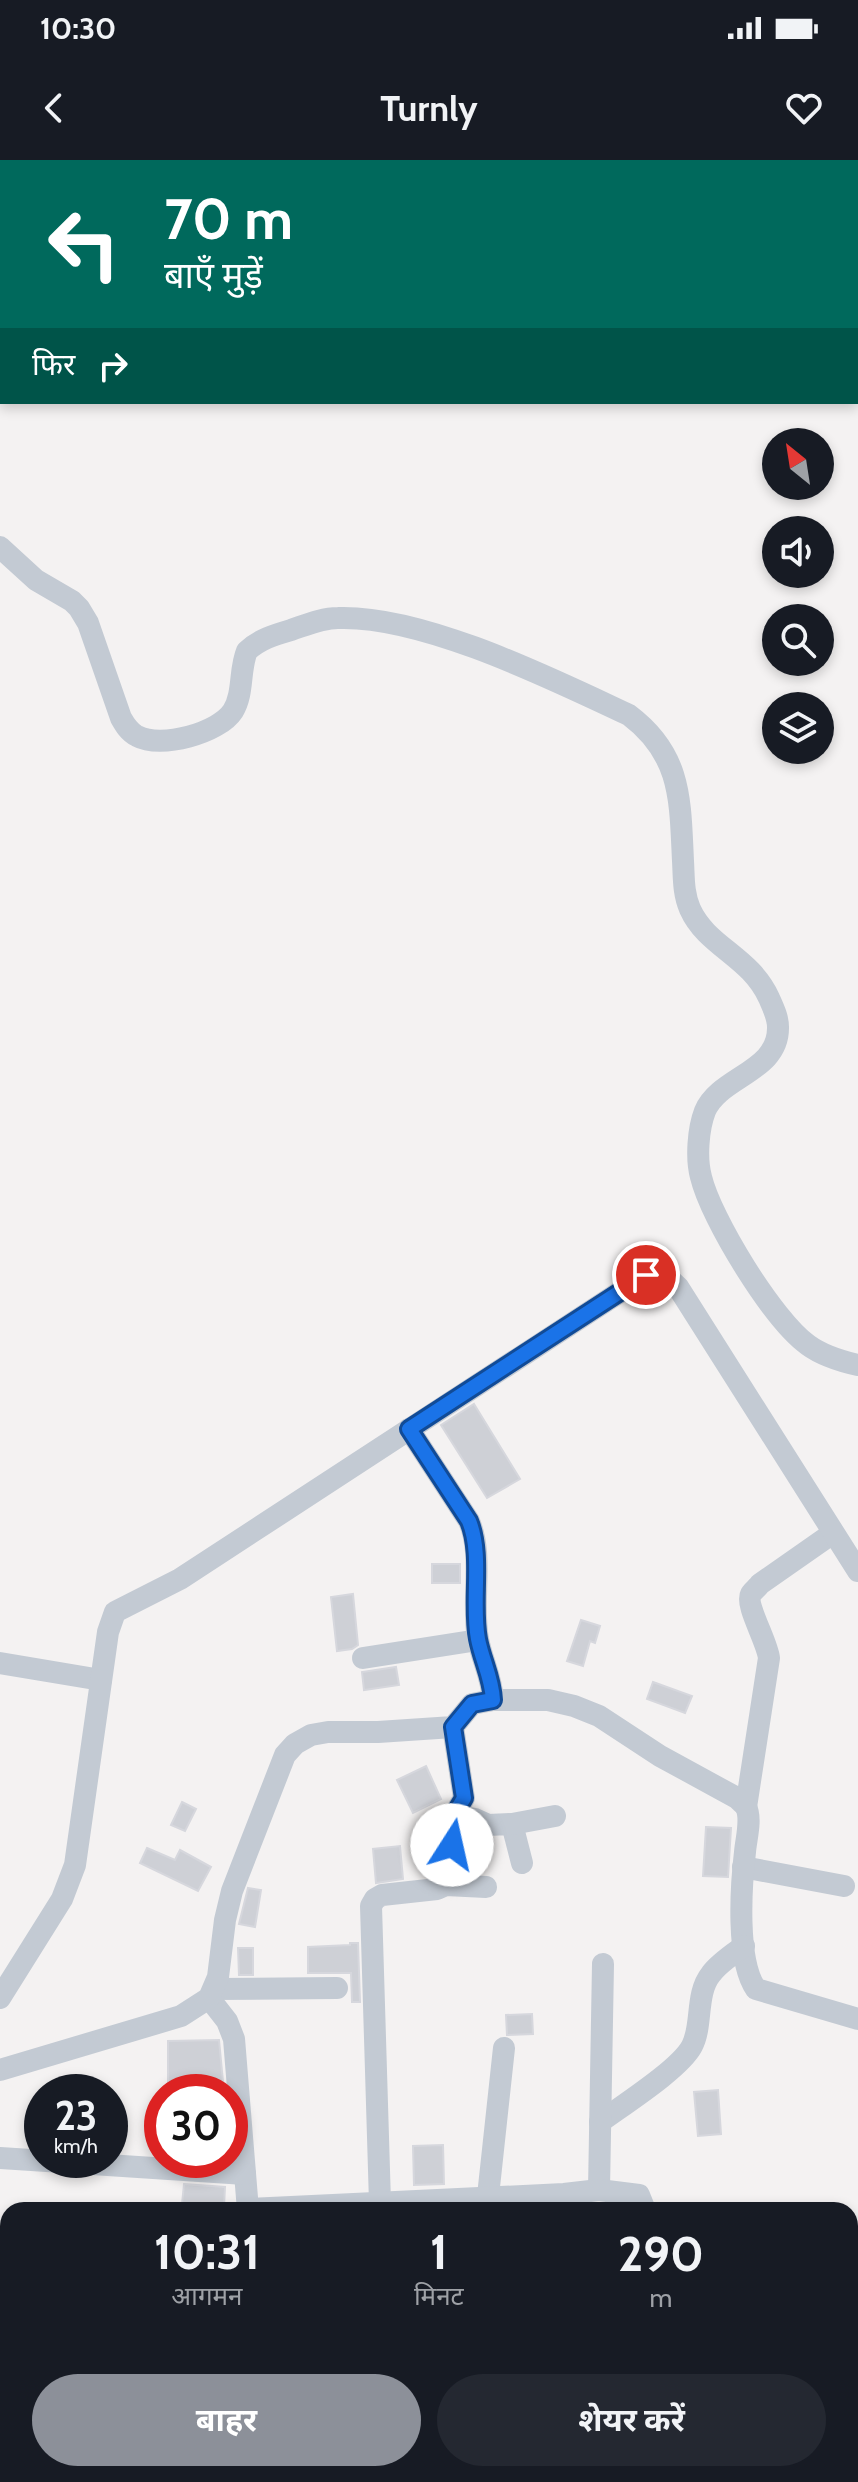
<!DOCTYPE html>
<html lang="hi">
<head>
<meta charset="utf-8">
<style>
  body { margin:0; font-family:Cabin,"Noto Sans Devanagari",sans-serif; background:#242831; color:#f1f3f6; height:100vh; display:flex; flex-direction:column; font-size:30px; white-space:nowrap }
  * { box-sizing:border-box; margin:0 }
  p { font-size:26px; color:#9ea1a6 }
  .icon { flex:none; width:44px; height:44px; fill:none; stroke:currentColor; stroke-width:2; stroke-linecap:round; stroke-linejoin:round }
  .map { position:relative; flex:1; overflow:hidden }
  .details { position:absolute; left:0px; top:2042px; width:858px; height:280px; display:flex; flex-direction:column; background:#171b24; border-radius:24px 24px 0 0; box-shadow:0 4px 12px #0003 }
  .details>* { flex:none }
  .top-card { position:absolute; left:0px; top:0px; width:858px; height:244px; box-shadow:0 4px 12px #0003; background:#00695c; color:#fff; overflow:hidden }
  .needle { width:52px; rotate:330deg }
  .controls { position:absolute; left:762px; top:268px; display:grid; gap:16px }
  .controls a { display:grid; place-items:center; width:72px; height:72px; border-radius:50%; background:#171b24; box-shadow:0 4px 12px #0003; font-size:40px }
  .speed { position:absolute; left:24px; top:1914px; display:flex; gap:16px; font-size:40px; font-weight:700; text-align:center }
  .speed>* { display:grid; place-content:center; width:104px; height:104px; border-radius:50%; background:#171b24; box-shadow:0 4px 12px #0003; line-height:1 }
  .speed small { font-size:20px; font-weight:400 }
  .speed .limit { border:12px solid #d22; background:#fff; color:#111 }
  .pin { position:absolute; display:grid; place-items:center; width:68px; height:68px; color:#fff; margin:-34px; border:4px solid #fff; border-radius:50%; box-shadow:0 2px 8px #0007 }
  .me { position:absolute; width:88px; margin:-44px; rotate:10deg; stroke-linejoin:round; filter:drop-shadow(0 0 6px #0008) }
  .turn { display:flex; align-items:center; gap:28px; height:168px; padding:0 32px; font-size:36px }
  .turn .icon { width:104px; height:104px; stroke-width:2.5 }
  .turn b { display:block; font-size:56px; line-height:68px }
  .then { display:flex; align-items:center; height:76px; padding:0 32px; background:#0003; gap:16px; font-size:30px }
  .eta { display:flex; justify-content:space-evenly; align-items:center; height:136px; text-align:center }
  .eta b { font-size:48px; font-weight:700; line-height:56px }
  .button { display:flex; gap:16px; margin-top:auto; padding:16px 32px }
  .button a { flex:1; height:92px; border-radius:48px; background:#8c9099; color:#fff; font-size:32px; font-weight:700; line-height:92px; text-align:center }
  .button a+a { background:#242831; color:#f1f3f6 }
  .status { display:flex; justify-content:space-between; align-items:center; height:56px; padding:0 40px; background:#171b24; direction:ltr }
  .status svg { height:22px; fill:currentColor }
  header { display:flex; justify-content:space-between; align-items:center; height:104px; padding:0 32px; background:#171b24; font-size:36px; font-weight:700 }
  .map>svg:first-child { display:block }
</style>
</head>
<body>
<div class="status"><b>10:30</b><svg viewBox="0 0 49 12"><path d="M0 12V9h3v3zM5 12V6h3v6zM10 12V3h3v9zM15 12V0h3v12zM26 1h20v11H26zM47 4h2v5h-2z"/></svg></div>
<header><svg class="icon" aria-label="back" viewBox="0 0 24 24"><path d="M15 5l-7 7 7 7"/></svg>Turnly<svg class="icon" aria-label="heart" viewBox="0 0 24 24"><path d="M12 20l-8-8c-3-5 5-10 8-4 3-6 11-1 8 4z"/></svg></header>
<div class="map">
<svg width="858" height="2322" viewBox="0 0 858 2322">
  <rect width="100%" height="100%" fill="#f4f2f2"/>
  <g fill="#ced0d6" stroke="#d6d7dd" stroke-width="2">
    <path d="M474 1244 520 1319 487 1338 441 1265Z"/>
    <rect x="432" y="1404" width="28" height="19"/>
    <path d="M353 1434 358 1485 352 1489 337 1491 331 1437Z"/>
    <path d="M581 1460 600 1466 595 1483 590 1481 583 1506 567 1501Z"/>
    <path d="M396 1507 399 1525 364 1530 362 1512Z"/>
    <path d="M653 1522 692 1536 685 1553 647 1539Z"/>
    <path d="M426 1606 441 1639 413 1653 397 1620Z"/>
    <path d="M182 1642 196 1649 185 1671 171 1665Z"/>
    <path d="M706 1667 731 1668 728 1717 703 1716Z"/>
    <path d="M400 1686 403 1719 376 1723 373 1689Z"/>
    <path d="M147 1688 175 1700 180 1690 211 1707 198 1731 140 1703Z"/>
    <path d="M248 1728 261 1730 255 1767 239 1764Z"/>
    <path d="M350 1783H358L360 1842H352L351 1813H308V1787L350 1785Z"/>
    <path d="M238 1788H253V1815H239Z"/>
    <path d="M532 1854 533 1874 507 1875 506 1855Z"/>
    <path d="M219 1880 224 1932H168V1881Z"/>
    <path d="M718 1930 721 1974 698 1976 694 1932Z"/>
    <path d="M443 1985 444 2024 414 2025 413 1986Z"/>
    <path d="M184 2024 225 2027 224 2047 182 2044Z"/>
  </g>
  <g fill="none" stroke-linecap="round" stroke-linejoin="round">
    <g stroke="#c3cad3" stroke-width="22">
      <path d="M0 387 36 420 72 441 79 448 88 463 121 558C125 565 129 572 137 576 161 589 219 573 233 551 244 533 239 510 247 491 260 479 274 475 291 470 306 465 322 458 338 458 423 455 552 519 629 555 682 595 680 640 683 701 684 717 683 733 690 749 707 787 750 796 769 838 773 847 778 857 778 867 779 912 720 916 705 951 698 969 696 999 701 1017 711 1059 773 1160 808 1185 823 1196 840 1201 858 1205"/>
      <path d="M409 1269 469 1361C484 1396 471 1441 478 1479 482 1500 492 1518 493 1540"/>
      <path d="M363 1498 478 1480"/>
      <path d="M0 1503 101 1520"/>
      <path d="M746 1647 769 1498C767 1481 745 1445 751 1434 751 1433 760 1425 760 1424L833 1373"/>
      <path d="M454 1655 475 1659 488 1665 512 1664 522 1703"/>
      <path d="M512 1664 555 1656"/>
      <path d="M743 1707 844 1726"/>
      <path d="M446 1725 450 1715 454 1655 464 1638 453 1567"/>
      <path d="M215 1829 337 1828"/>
      <path d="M0 1838 62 1739 75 1705 108 1472 115 1452 180 1419 646 1115 664 1114 678 1127 858 1411"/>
      <path d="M209 1838 227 1861 234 1879 248 2050"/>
      <path d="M0 1910 181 1856 209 1838 218 1817 225 1760 232 1731 285 1595 295 1584 311 1575 328 1572H378L453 1567 472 1544 493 1540H548L574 1546 599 1556 660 1596 737 1638C740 1641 744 1644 746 1647 752 1659 746 1679 745 1692 741 1726 736 1801 756 1829L858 1859"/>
      <path d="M600 1962C623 1945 680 1909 692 1886 703 1865 695 1834 711 1814 719 1803 733 1794 744 1786"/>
      <path d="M0 1998 245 2014"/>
      <path d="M599 2030 603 1804"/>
      <path d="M488 2036 504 1888"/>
      <path d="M380 2043 371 1746 375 1739 382 1735 437 1729 446 1725 486 1727"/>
      <path d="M248 2049 564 2034 599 2030 639 2035 645 2050"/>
      <path d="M850 2188 858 2187"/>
      <path d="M202 2322 204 2314"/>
    </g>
  </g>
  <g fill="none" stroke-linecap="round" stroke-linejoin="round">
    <g stroke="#114b97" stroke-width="20">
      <path id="route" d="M452 1685 454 1655 464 1638 453 1567 472 1544 493 1540C492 1518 482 1500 478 1479 471 1442 483 1395 469 1361L409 1269 646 1115"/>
    </g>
    <use href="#route" stroke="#1a73e8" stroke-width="14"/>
  </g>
</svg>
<div class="controls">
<a><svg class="needle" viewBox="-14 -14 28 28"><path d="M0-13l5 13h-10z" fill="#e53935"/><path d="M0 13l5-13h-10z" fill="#9ea1a6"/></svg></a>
<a><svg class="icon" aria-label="sound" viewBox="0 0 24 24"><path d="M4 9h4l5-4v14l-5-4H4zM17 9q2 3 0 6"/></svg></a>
<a><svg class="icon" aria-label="search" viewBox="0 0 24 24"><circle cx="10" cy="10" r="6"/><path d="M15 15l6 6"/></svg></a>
<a><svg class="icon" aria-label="layers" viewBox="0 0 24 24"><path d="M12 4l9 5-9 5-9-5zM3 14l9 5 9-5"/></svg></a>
</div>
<div class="speed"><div>23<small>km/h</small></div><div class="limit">30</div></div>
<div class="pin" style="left:646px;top:1115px;background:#d93025"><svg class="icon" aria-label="arrive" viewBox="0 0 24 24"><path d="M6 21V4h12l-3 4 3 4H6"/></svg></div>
<svg class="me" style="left:452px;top:1685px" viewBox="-20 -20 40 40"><circle r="19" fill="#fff"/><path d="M0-13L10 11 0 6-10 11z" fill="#1a73e8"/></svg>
<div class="top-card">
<div class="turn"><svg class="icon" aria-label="left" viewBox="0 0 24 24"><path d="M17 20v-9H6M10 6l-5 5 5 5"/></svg><div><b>70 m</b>बाएँ मुड़ें</div></div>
<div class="then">फिर<svg class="icon" aria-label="right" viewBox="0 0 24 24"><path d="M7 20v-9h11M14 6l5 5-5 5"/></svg></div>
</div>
<section class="details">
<div class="eta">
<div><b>10:31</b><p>आगमन</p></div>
<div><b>1</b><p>मिनट</p></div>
<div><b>290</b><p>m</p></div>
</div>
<div class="button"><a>बाहर</a><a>शेयर करें</a></div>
</section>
</div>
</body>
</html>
